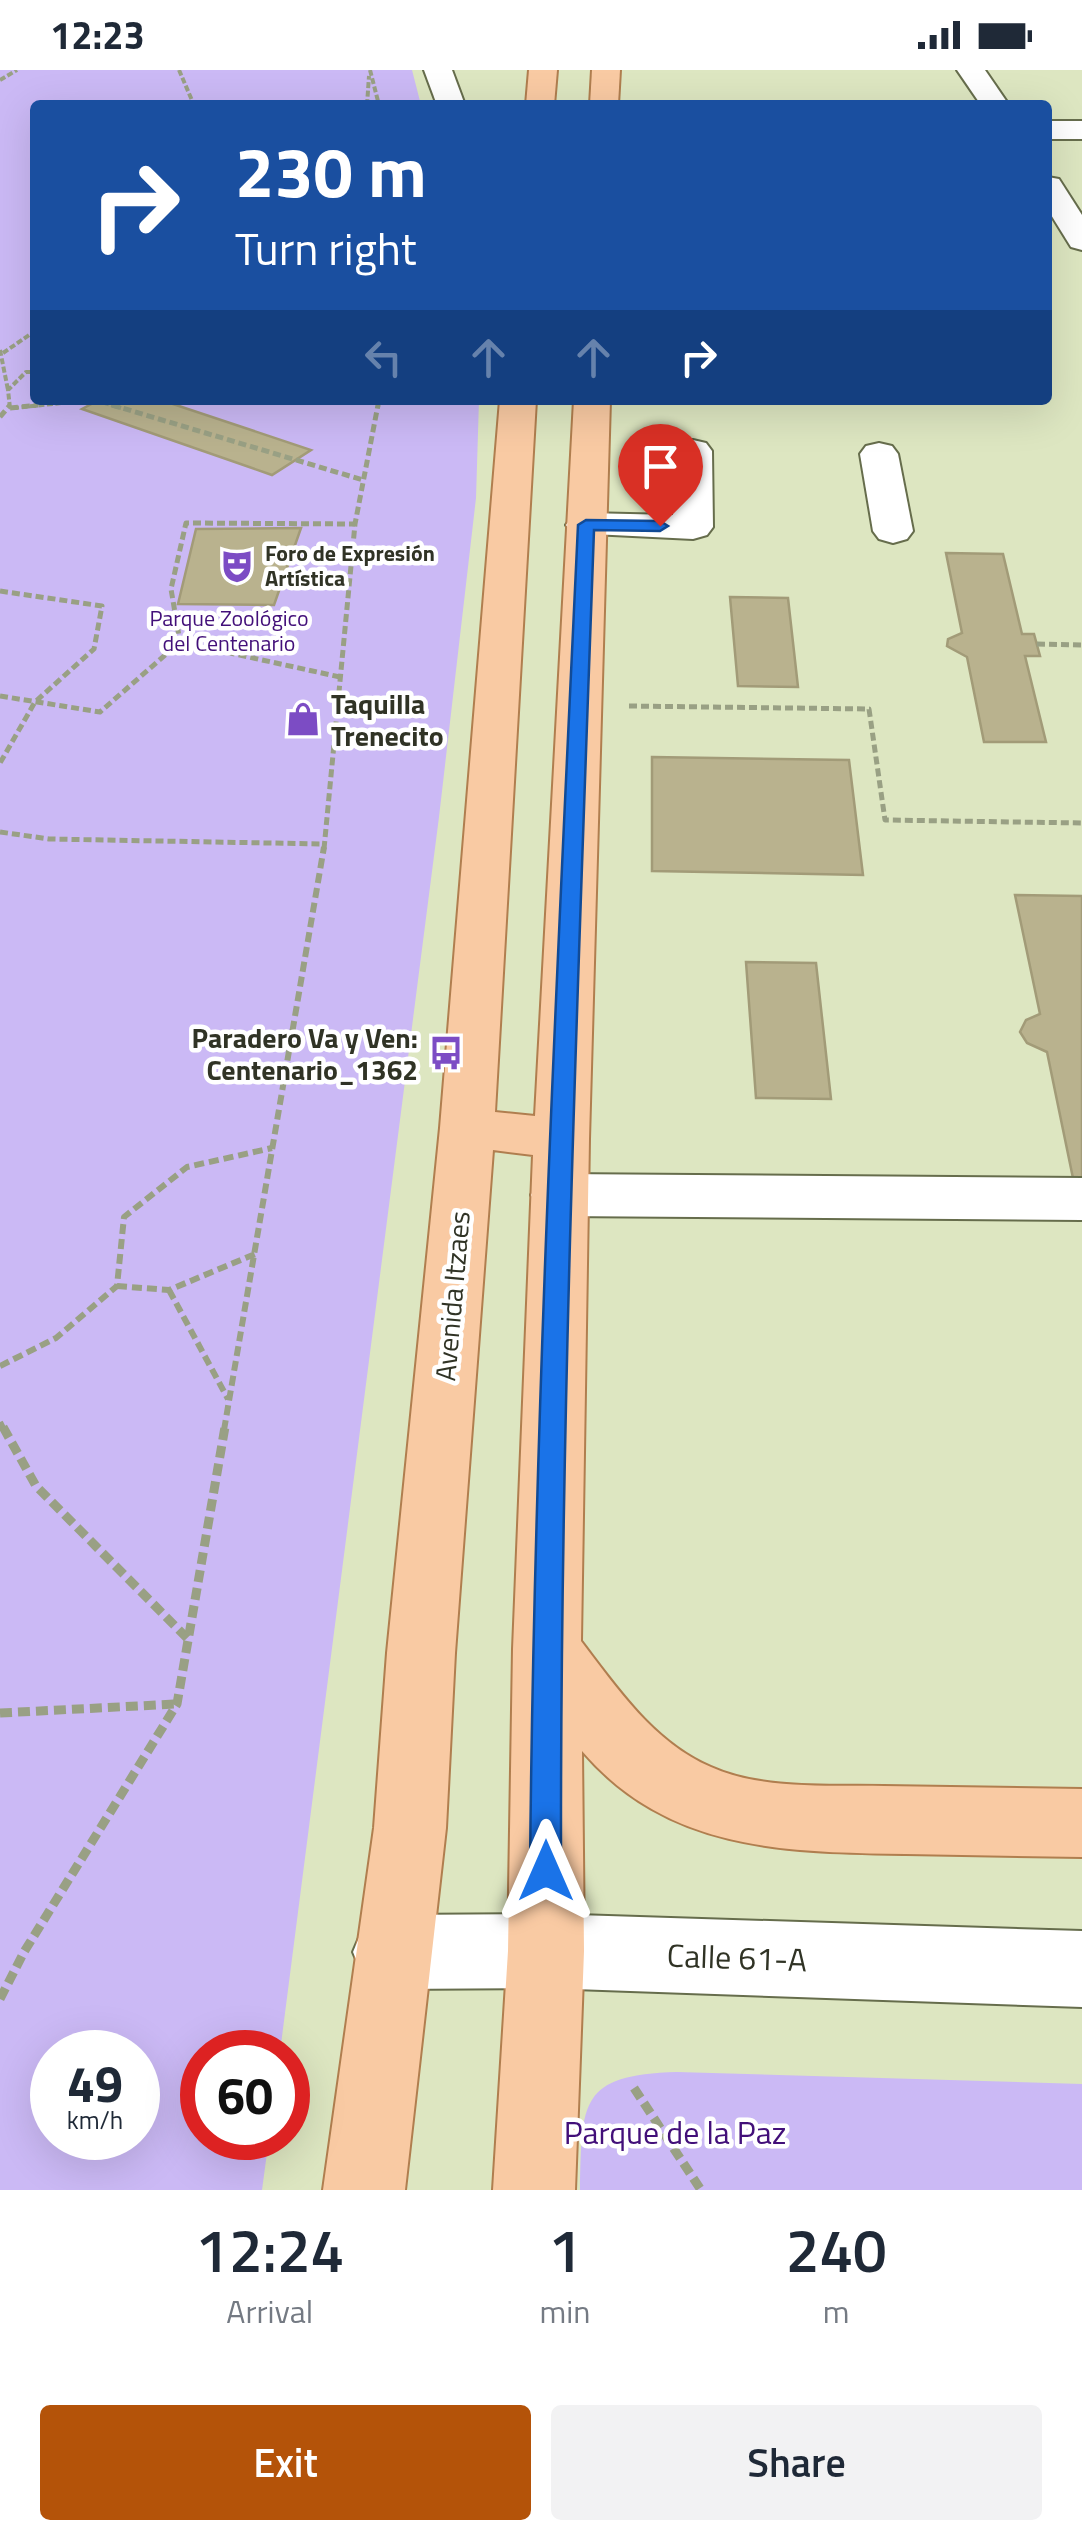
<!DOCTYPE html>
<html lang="en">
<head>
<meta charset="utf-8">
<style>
  body { margin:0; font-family:"Titillium Web",sans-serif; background:#f2f2f3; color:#1f2937; height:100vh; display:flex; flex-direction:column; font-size:38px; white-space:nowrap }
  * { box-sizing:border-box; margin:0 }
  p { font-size:32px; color:#747a83 }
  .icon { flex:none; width:55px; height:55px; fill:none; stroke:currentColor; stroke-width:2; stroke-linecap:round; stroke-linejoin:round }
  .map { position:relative; height:2120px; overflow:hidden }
  .drawer { display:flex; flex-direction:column; background:#fff; flex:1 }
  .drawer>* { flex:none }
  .hud { position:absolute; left:30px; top:30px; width:1022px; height:305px; border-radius:10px; box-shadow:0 10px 40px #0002; background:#1a4fa0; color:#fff; overflow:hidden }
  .speed { position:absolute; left:30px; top:1960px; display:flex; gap:20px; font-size:50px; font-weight:700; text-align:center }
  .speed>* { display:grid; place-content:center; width:130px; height:130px; border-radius:50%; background:#fff; box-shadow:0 10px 40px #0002; line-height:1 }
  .speed small { font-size:25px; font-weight:400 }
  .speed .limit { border:15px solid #d22; background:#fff; color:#111 }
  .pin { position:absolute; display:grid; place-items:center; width:85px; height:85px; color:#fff; margin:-102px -42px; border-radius:50% 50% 50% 0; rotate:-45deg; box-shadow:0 0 10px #0007 }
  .pin .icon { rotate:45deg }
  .me { position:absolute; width:110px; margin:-55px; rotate:0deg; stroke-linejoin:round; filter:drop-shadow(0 0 8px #0008) }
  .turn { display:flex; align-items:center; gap:35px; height:210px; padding:0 40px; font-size:45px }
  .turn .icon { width:130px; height:130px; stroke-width:2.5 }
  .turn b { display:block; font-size:70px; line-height:85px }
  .lanes { display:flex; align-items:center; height:95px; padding:0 40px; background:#0003; justify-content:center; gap:50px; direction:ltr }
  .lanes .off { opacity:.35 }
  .eta { display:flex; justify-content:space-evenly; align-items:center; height:170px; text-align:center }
  .eta b { font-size:60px; font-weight:600; line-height:70px }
  .button { display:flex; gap:20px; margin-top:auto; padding:20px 40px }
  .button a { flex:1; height:115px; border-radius:10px; background:#b45309; color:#fff; font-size:40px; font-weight:600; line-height:115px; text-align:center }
  .button a+a { background:#f2f2f3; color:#1f2937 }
  .status { display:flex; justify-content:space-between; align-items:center; height:70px; padding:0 50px; background:#fff; direction:ltr }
  .status svg { height:28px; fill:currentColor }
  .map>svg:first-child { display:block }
</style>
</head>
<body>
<div class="status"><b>12:23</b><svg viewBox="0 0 49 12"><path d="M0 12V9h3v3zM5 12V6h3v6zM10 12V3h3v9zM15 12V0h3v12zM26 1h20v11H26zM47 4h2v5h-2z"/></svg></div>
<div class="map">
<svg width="1082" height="2120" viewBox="0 0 1082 2120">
  <rect width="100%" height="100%" fill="#dde6c1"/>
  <g fill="#cbb9f5" fill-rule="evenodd">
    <path d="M0 0H412L421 35H35V330H479L476 428 439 747 280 1982H202V2068H269L262 2120H0ZM52 1982H138V2068H52Z"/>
    <path d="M677 2002 1082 2014V2120H580C582 2032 579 2005 677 2002Z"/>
  </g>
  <g fill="#b9b28e" stroke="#a29b78" stroke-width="2.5">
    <path d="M99 330H161L311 380 272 405 82 339Z"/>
    <path d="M301 458 274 535 178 534 196 459Z"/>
    <path d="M946 483 1003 484 1022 564H1034L1040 586H1025L1046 672H984L967 587 947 576 948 569 962 563Z"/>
    <path d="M730 527 788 528 798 617 738 616Z"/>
    <path d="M652 687 849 690 863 805 652 801Z"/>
    <path d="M1015 825 1082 826V1113H1074L1047 982 1027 973 1020 962 1026 950 1040 944Z"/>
    <path d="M746 892 816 893 831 1029 756 1028Z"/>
  </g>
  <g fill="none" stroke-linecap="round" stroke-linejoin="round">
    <g stroke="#666d4c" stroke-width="4">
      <g id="minor">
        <path d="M424 0H452L465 35H437Z"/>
        <path d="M957 0H985L1009 35H981Z"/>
        <rect x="1048" y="51" width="34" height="18"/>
        <path d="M1048 107 1059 109 1082 145V180L1071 177 1048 140Z"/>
        <path d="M693 370 706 373 712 381 713 457 707 465 693 469 572 463 566 455 572 447 586 443 673 445 674 381 680 373Z"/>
        <path d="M879 373 892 376 898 384 913 461 907 469 893 473 879 469 873 461 860 384 866 376Z"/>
        <path d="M559 1104 1082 1108V1150L559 1146 539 1140 531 1125 539 1110Z"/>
        <path d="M546 1844 1082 1861V1937L546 1918 391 1919 364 1908 353 1882 364 1856 391 1845Z"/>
      </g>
    </g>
    <g stroke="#b07e4f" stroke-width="4">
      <g id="major">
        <path d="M529 0H557L554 35H526Z"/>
        <path d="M592 0H620L618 35H590Z"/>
        <path d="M500 330H536L495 1042 535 1046 574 330H610L589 1069 581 1571C617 1618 654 1673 711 1697 762 1720 829 1715 884 1716 950 1717 1016 1718 1082 1719V1787C1023 1786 964 1785 906 1784 783 1782 668 1781 582 1681L584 1881 575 2120H493L508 1881 513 1579 533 1085 493 1080 455 1583 446 1758 405 2120H323L374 1758 387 1583 440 1058Z"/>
      </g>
    </g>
    <g stroke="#99a084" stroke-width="4" stroke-dasharray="6 2.5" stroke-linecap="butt">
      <path d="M179 0 194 35"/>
      <path d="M370 0 379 35"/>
      <path d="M0 10 17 0"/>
      <path d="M367 35 369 6"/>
      <path d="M0 280 8 320"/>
      <path d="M3 283 35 261"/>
      <path d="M95 330 121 338"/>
      <path d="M10 338 8 320 26 302H35"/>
      <path d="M13 338 91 330"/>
      <path d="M378 338 379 330"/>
    </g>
    <g stroke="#99a084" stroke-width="5" stroke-dasharray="8 4" stroke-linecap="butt">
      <path d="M112 335 363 410"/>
      <path d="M10 338 38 335"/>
      <path d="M0 347 10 335"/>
      <path d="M0 521 102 536 94 579 35 632 0 693"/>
      <path d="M180 572 340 607"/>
      <path d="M1037 574 1082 575"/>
      <path d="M0 626 100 642 180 572 171 519 186 453 355 454"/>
      <path d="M629 636 869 639 885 750 1082 753"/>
      <path d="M0 762 49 769 325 774"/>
      <path d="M324 779 355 454 378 335"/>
    </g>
    <g stroke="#99a084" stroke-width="6" stroke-dasharray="10 5" stroke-linecap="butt">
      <path d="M117 1216 169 1220 255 1184"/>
      <path d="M169 1220 228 1329"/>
      <path d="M0 1296 56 1268 117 1216 124 1147 187 1097 272 1078"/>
      <path d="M0 1352 4 1360"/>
      <path d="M224 1360 324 777"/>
    </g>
    <g stroke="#99a084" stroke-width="9" stroke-dasharray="12 6" stroke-linecap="butt">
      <path d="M3 1357 36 1416 189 1570"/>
      <path d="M0 1643 176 1634"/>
      <path d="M0 1929 24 1882 177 1634 225 1357"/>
      <path d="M634 2018 701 2120"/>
    </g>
    <use href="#minor" fill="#fff" fill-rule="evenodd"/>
    <use href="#major" fill="#f9caa3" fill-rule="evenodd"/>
  </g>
  <path fill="#1a73e8" stroke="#114b97" stroke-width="2.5" d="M586 450 660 451 668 456 660 461 594 460C578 907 560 1354 561 1801L557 1812 546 1816 535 1812 530 1801C534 1352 557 903 578 455Z"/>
  <defs>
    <g id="theatre-bare" transform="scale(2.7)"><path d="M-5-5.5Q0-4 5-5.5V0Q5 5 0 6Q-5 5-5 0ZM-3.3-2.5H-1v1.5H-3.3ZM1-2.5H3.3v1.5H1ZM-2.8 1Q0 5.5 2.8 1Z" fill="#7c4cc4" stroke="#fff" stroke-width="2.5" paint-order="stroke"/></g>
    <g id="shop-bare" transform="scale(2.7)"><path d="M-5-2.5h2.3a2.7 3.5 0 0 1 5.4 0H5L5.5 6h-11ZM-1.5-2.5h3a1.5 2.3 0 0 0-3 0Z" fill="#7c4cc4" stroke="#fff" stroke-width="2.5" paint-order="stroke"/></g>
    <g id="bus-bare" transform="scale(2.7)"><path d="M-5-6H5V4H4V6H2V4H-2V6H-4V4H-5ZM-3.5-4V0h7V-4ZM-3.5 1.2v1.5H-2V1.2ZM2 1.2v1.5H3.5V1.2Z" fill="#7c4cc4" stroke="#fff" stroke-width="2.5" paint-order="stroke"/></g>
  </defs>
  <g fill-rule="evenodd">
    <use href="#theatre-bare" x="237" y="496"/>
    <use href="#shop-bare" x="303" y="649"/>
    <use href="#bus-bare" x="446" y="983"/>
  </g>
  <g text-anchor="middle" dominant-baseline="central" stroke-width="9" stroke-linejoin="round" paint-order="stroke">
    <g font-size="22" font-weight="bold" fill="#303325" stroke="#fff" text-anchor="start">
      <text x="265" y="483">Foro de Expresión<tspan x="265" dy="25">Artística</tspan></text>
    </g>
    <g font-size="22" fill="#420f79" stroke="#fff">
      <text x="229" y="548">Parque Zoológico<tspan x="229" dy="25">del Centenario</tspan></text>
    </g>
    <g font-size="28" font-weight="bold" fill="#303325" stroke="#fff" text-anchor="start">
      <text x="331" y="633">Taquilla<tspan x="331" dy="32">Trenecito</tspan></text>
      <text x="418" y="967" text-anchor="end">Paradero Va y Ven:<tspan x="418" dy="32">Centenario_1362</tspan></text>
    </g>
    <g font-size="28" fill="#303325" stroke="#fff">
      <text transform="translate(452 1226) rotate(-85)">Avenida Itzaes</text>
    </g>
    <g font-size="32" fill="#303325" stroke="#fff">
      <text transform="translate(737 1887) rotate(2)">Calle 61-A</text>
    </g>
    <g font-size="32" fill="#420f79" stroke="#fff">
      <text x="675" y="2062">Parque de la Paz</text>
    </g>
  </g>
</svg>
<div class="speed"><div>49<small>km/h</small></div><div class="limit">60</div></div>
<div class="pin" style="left:660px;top:456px;background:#d93025"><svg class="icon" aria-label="arrive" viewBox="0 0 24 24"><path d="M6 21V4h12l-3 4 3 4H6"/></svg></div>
<svg class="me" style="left:546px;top:1801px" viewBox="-20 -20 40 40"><path d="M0-17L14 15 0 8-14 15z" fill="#1a73e8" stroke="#fff" stroke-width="4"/></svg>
<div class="hud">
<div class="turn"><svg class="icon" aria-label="right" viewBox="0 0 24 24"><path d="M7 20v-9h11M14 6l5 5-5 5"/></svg><div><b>230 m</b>Turn right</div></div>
<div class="lanes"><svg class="icon off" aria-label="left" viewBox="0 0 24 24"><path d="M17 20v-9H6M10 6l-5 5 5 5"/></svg><svg class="icon off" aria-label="ahead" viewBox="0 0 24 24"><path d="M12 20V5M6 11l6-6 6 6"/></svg><svg class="icon off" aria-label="ahead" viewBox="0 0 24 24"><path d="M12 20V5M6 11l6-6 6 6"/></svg><svg class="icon" aria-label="right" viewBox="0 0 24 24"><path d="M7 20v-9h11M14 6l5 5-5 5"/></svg></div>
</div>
</div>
<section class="drawer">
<div class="eta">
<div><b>12:24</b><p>Arrival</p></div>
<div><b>1</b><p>min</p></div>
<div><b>240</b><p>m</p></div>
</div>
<div class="button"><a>Exit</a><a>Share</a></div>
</section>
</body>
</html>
